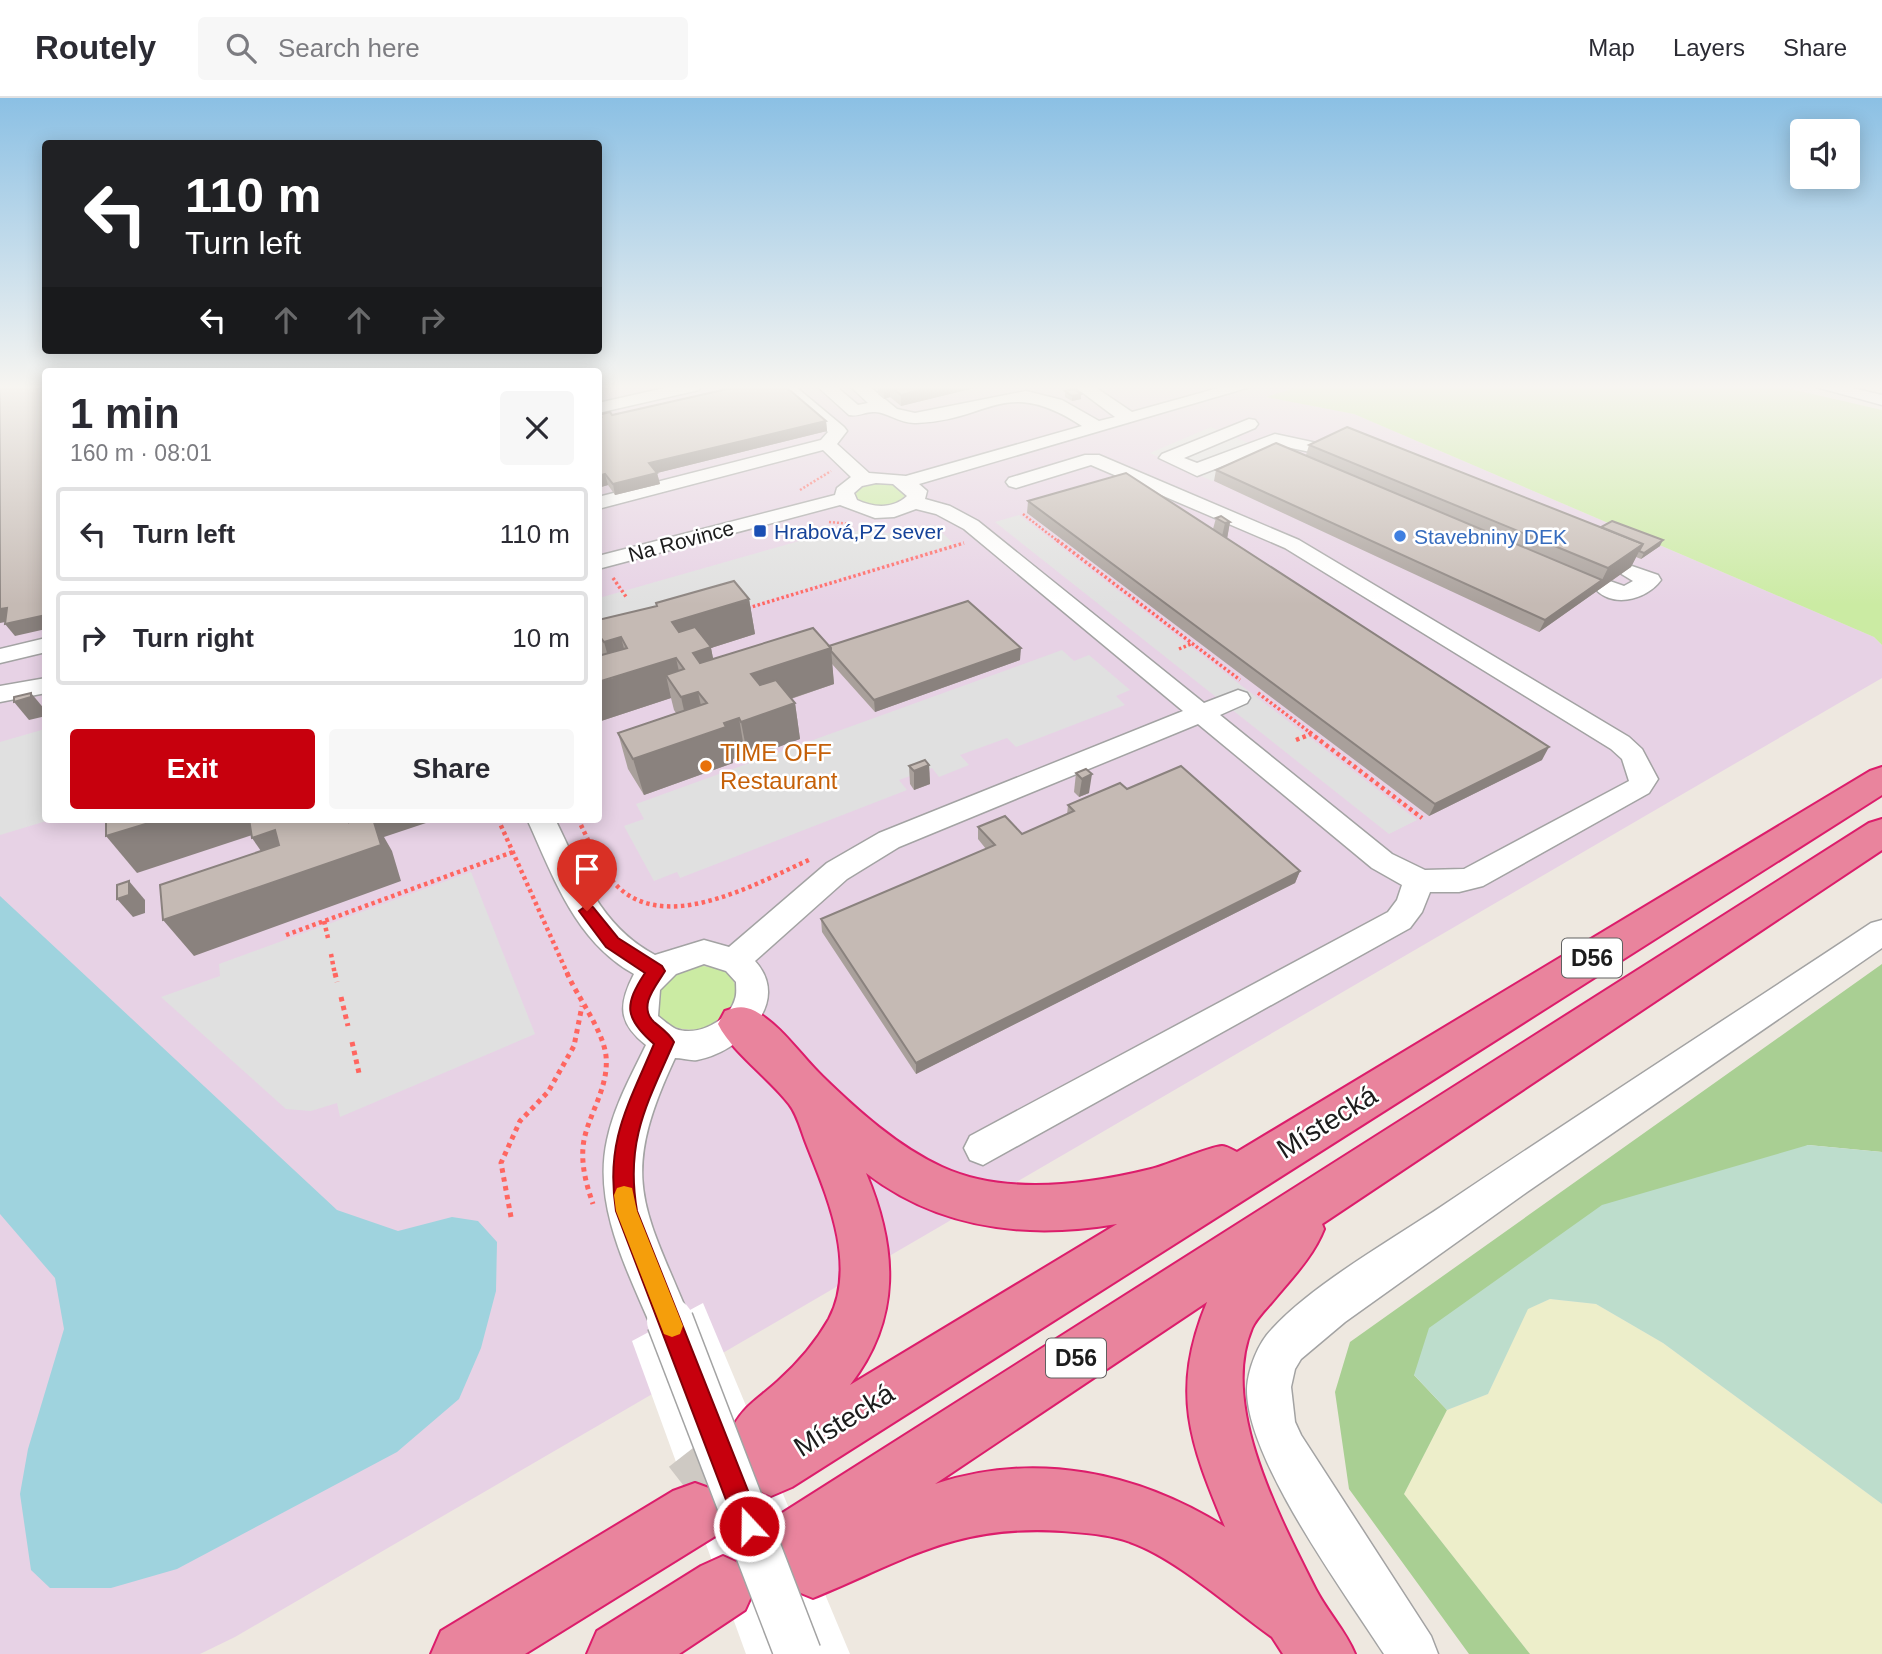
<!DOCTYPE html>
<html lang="en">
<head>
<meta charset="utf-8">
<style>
  body { margin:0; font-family:Arial,sans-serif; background:#f7f7f7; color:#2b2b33; height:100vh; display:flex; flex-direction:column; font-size:26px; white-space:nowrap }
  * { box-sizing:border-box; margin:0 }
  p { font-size:23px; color:#7c7c81 }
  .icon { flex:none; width:38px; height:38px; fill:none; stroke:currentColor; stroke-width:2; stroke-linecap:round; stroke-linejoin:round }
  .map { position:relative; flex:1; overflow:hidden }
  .details { position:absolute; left:42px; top:270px; width:560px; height:455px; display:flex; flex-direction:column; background:#fff; border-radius:7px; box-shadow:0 4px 18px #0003 }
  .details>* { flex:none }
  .top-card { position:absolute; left:42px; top:42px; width:560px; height:214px; border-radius:7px; box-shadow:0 4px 18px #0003; background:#202124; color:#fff; overflow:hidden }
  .buttons { position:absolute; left:1790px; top:21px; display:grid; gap:14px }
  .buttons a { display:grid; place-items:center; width:70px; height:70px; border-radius:7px; background:#fff; box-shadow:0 4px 18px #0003; font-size:35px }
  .pin { position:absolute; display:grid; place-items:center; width:60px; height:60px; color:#fff; margin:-72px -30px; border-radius:50% 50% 50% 0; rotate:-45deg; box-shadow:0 0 7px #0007 }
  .pin .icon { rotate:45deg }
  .me { position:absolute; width:77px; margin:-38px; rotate:339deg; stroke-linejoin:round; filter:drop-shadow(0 0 5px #0008) }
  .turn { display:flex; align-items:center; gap:24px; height:147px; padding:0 28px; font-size:32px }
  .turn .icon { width:91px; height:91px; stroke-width:2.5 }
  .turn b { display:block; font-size:49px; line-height:60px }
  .lanes { display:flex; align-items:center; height:66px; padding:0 28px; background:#0003; justify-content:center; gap:35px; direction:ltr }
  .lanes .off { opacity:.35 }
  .round { display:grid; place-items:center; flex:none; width:74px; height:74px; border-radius:7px; background:#f7f7f7 }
  .summary { display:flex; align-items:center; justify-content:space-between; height:119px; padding:0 28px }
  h1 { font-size:42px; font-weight:800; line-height:52px }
  .cta { display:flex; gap:14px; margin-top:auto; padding:14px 28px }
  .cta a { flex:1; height:80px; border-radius:7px; background:#c7000d; color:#fff; font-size:28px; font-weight:800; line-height:80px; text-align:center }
  .cta a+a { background:#f7f7f7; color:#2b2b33 }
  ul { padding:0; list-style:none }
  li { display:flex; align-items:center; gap:21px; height:94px; margin:0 14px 10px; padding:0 14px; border:4px solid #e1e1e2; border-radius:7px }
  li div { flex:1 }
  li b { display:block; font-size:26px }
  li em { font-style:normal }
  header { display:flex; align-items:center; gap:42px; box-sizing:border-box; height:98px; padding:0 35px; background:#fff; border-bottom:2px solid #e1e1e2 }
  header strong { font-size:33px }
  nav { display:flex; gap:38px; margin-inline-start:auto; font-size:24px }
  .search { width:490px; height:63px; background:#f7f7f7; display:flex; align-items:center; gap:18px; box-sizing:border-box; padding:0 24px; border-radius:7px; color:#7c7c81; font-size:26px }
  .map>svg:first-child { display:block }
</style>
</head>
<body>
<header>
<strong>Routely</strong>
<div class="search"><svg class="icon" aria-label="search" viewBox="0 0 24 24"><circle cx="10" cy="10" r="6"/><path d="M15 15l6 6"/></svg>Search here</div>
<nav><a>Map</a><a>Layers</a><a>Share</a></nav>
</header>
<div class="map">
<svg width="1882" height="1556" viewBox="0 0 1882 1556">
  <rect width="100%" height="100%" fill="#eee8e0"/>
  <path fill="#e7d2e5" d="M0 289H45L46 721H598L599 289H1298L1268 299 1354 316 1874 539 1882 547V580L235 1539 200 1556H0Z"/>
  <path fill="#edeeca" d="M1550 1201 1596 1206 1663 1245 1882 1406V1556H1530L1404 1396 1447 1312 1488 1296 1527 1211Z"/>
  <g fill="#cbeba3">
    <path d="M1298 289H1782L1882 312V547L1874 539 1354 316 1266 299Z"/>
    <path d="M876 384 892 385 905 393V398C893 411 867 412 855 398L858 391Z"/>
    <path d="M697 867 723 871C767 907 694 956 659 918L656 898 671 877Z"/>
  </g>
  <path fill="#a9cf93" d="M1882 866V1054L1808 1047 1414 1277 1447 1312 1404 1396 1530 1556H1469L1349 1391 1335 1294 1350 1244Z"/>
  <path fill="#bdddcc" d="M1808 1047 1882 1054V1406L1663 1245 1596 1206 1550 1201 1528 1211 1488 1296 1447 1312 1414 1277 1429 1230 1602 1107Z"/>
  <g fill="#e0e0e0">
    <path d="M1211 329 1272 355 1212 383 1150 355Z"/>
    <path d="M1019 417 1417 722 1389 736 995 424Z"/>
    <path d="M934 427 954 446 599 553V500L838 432 844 438 862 431 900 437Z"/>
    <path d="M1062 552 1074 563 1089 557 1130 592 1116 598 1125 607 1016 649 1007 640 960 657 969 667 939 679 932 670 899 682 907 692 680 780 677 774 654 783 624 728 644 721 636 706Z"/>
    <path d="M45 631 46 721H53L0 737V644Z"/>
    <path d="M471 774 535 936 340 1019 337 1005 311 1013 286 1011 161 899 220 878 219 866Z"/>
  </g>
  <path fill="#9fd3de" d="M0 798 337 1112 398 1133 452 1119 478 1123 497 1144 496 1193 481 1250 459 1301 397 1354 177 1471 111 1490H50L31 1472 20 1396 28 1351 64 1231 55 1180 0 1116Z"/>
  <path fill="#fff" d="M703 1205 850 1556H746L632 1243Z"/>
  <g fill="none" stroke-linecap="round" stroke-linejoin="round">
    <path stroke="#cec9c3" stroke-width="59" stroke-dasharray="59 30" stroke-linecap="butt" d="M687 1392 745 1347"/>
    <g stroke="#a3a3a3" stroke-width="3">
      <g id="minor">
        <path d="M669 289H701L699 292 598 315V305Z"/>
        <path d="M777 289H796L844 329 847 333 837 346 869 375 906 378 1082 328C1004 277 990 323 916 325 900 326 887 314 875 314 866 313 859 319 849 317L818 289H837L858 307 868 305 851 289H870L897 311 915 315 1026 293 1062 302 1099 323 1115 319 1075 289H1095L1132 314 1222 289H1250L919 386 927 393 925 401 950 408 978 423 1204 605 1238 592 1247 595 1250 600 1247 605 1220 617 1392 756 1425 772 1464 771 1629 683 1622 661 1611 651 1285 450 1091 367 1016 390 1009 388 1006 384 1009 380 1085 357H1099L1299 442 1629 639 1642 651 1658 681 1649 695 1483 788 1459 794H1430L1422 814 1410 830 983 1067 970 1062 964 1050 970 1038 1388 814 1397 802 1402 787 1372 770 1198 626 899 749 847 781 755 863C793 905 740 954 697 962 690 963 682 960 675 960 618 1082 643 1107 691 1223L685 1238 670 1244 655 1238C630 1177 592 1110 607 1042 614 1008 631 978 646 947 618 925 618 907 634 876 575 843 554 780 527 721H555C581 774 600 828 655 857L704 842 729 849 827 765 879 735 1183 613 964 431 936 416 916 411 894 419 875 420 840 407 598 471V458L835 397 837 390 851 379 823 352 598 411V399L821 342 828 334ZM876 385 893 386 907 398C893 411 874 410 857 402L854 395 862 388ZM704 866 726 873 736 884C736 889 737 896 735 901 729 923 697 939 676 931 670 928 663 922 658 918L660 892 676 876Z"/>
        <path d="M1816 289H1848L1882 297V307Z"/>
        <path d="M1249 321 1255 322 1258 326 1255 330 1184 360 1197 365 1275 336 1340 350 1343 354 1334 359 1277 347 1197 378 1159 360 1162 356Z"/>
        <path d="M1626 466 1658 477 1661 482C1646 503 1609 511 1593 488L1596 483 1604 481 1624 488 1633 483 1615 472Z"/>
        <path d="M46 540V554L0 565V551Z"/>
        <path d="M46 580V595L0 604V588Z"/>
        <path d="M1882 822V850L1527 1094 1345 1224 1301 1261 1295 1271 1291 1289 1295 1324 1301 1337 1431 1538 1438 1556H1384C1344 1494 1246 1361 1247 1291 1248 1271 1258 1245 1272 1231 1313 1186 1393 1141 1445 1106 1586 1011 1729 919 1871 825Z"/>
      </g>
    </g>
    <g stroke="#dc1d6b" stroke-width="4">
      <g id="highway">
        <path d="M1882 669V697L792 1389 771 1398 750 1389 741 1368 744 1360 737 1358 729 1337C741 1309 756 1303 778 1283 798 1265 816 1244 829 1221 858 1166 826 1096 806 1045 801 1032 797 1016 789 1006 769 980 731 953 718 926L725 913C736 909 743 907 755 913 782 928 801 958 823 979 857 1012 898 1049 942 1069 1005 1098 1086 1087 1151 1071 1168 1067 1208 1049 1222 1048 1226 1048 1233 1052 1237 1054L1870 673ZM866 1075C940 1132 1028 1141 1117 1126L850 1287C902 1220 897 1149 866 1075Z"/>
        <path d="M1882 721V752L1322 1126 1324 1131C1313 1159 1291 1181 1272 1204 1265 1212 1256 1221 1252 1230 1219 1308 1281 1422 1316 1492 1328 1515 1345 1532 1355 1556H1283L1272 1539C1231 1510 1176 1460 1130 1444 1109 1436 1084 1435 1062 1433 955 1426 906 1462 813 1500L791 1491 782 1469 784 1463 779 1461 770 1439 779 1417 1869 725ZM1207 1204C1170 1294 1190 1345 1225 1429 1137 1374 1036 1353 935 1386Z"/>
        <path d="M695 1385 717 1393 725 1415 717 1437 525 1556H431L441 1533 673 1393Z"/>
        <path d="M723 1458 745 1468 755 1490 745 1512 679 1556H587L597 1533 701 1468Z"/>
      </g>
    </g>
    <g stroke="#ff6660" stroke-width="2.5" stroke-dasharray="2 2" stroke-linecap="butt">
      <path d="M800 392 831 373"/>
      <path d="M1023 416 1059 444"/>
      <path d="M829 424 852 426"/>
    </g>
    <g stroke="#ff6660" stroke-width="3.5" stroke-dasharray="2.5 2.5" stroke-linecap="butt">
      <path d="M1057 442 1240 582"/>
      <path d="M613 480 627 500"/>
      <path d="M748 510 964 445"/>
      <path d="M1179 551 1193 545"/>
      <path d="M1258 595 1312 636"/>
    </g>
    <g stroke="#ff6660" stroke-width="4.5" stroke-dasharray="3.5 3.5" stroke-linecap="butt">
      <path d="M1309 634 1422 720"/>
      <path d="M1296 642 1311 636"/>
      <path d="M498 721 568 877"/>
      <path d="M578 721C590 745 602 777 624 794 675 833 761 783 811 761"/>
      <path d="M324 823 328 840"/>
      <path d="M286 837 513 754"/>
      <path d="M331 856 335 877"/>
    </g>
    <g stroke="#ff6660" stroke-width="5" stroke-dasharray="4.5 4.5" stroke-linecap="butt">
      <path d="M335 875 337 884"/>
      <path d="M567 875C578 900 603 932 606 958 609 989 590 1013 584 1042 580 1064 586 1086 593 1106"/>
      <path d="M341 899 348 928"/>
      <path d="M352 944 359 975"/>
      <path d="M511 1119 501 1065 520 1023 548 994 574 948 582 908"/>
    </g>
    <use href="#minor" fill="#fff" fill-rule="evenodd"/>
    <use href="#highway" fill="#e9849d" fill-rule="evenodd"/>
    <g stroke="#a3a3a3" stroke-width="49" stroke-linecap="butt">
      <path id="minor-bridge" d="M670 1223 798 1556"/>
    </g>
    <use href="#minor-bridge" stroke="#fff" stroke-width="46"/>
  </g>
  <g fill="#a9a09b">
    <path d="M877 289H978L901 308 890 299 884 301 878 296V290Z"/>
    <path d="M1065 293 1081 301 1072 303 1065 299Z"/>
    <path d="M598 317 826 323 827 333 657 375 660 386 615 397 608 387 598 390Z"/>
    <path d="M1309 347 1601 429 1660 448 1641 461 1636 459 1631 469 1539 534 1214 383 1216 372 1306 357Z"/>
    <path d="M1028 403 1213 431 1216 420 1230 424 1227 440 1542 662 1429 718 1027 415Z"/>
    <path d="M749 501 755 536 711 550 713 561 829 548 1020 562 875 614 832 566 834 586 791 601 795 605 800 641 748 660 745 656 733 661V665L644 697 628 671 618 635 676 615 674 612 671 600 598 624V558H601L598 550V522L656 508V505Z"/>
    <path d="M929 667 930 686 914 692 910 686 909 668Z"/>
    <path d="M1086 671 1089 695 1079 699 1074 694 1076 675Z"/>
    <path d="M1127 691 1300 773 1295 785 916 976 822 834 821 821 986 751 978 741V729L1022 736 1067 717 1068 707Z"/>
  </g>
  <g fill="#8a827e">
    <path d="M890 289V299L884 301V290Z"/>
    <path d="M933 289H978L901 308V297Z"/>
    <path d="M1081 296V301L1072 303V298Z"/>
    <path d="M826 323 827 333 657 375 660 386 615 397 613 386 649 365Z"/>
    <path d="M605 376 608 387 598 390V378Z"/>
    <path d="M1230 424 1227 441 1221 443 1225 425Z"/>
    <path d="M1663 442 1660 448 1641 461 1644 455Z"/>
    <path d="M1643 446 1631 469 1539 534 1545 522 1602 482 1608 470Z"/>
    <path d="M749 501 755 536 711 550 718 585 700 591 672 524Z"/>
    <path d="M7 510 16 522 0 525V511Z"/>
    <path d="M46 517V531L15 538 5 526Z"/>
    <path d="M621 539 630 574 676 560 684 596 666 577 671 600 598 624V584L614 580 604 544Z"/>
    <path d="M831 550 834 586 757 612 751 576Z"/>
    <path d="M1021 550 1020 562 875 614 874 602Z"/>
    <path d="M698 594 706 630 689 635 681 599Z"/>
    <path d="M31 595 46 613V618L29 622 14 604Z"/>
    <path d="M795 605 800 641 748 660 741 624Z"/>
    <path d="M739 620 745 656 733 661V665L644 697 633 661Z"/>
    <path d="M1549 649 1542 662 1429 718 1435 706Z"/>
    <path d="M929 667 930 686 914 692V673Z"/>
    <path d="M1092 676 1089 695 1079 699 1082 681Z"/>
    <path d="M154 721H301L137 775 106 738Z"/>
    <path d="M349 721H438L384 739 392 753 401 783 194 858 163 822 349 724Z"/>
    <path d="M275 732 299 768 277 776 252 740Z"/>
    <path d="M1300 773 1295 785 916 976V965Z"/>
    <path d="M129 783 145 802V815L133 819 117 801Z"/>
  </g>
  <g fill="#c5bab4" stroke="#8a827e" stroke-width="2">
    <path d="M0 289H46V517L5 526 7 510 0 511Z"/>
    <path d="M736 289H786L826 323 649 365 657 375 613 386 605 376 598 378V320L601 319 598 317 610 314 612 317Z"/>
    <path d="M891 289H933L901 297Z"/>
    <path d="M1074 291 1081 296 1072 298 1065 293Z"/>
    <path d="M1347 329 1643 446 1608 470 1309 347Z"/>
    <path d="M1276 345 1602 482 1545 522 1216 372Z"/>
    <path d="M1126 375 1549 649 1435 706 1028 403Z"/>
    <path d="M1221 418 1230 424 1225 425 1216 420Z"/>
    <path d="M1612 423 1663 442 1644 455 1639 453 1643 446 1601 429Z"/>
    <path d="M734 483 749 501 672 524 679 534 695 529 711 549 693 555 700 565 813 530 831 550 751 576 760 587 776 582 795 605 741 624 739 620 724 625 726 629 633 661 618 635 707 605 698 594 681 599 666 577 684 571 676 560 598 584V558L627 550 621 539 604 544 598 536V522L657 508 656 505Z"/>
    <path d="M968 503 1021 550 874 602 831 553V550L829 548Z"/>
    <path d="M31 595V599L14 604V599Z"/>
    <path d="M925 662 929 667 914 673 909 668Z"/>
    <path d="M1181 668 1300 773 916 965 821 821 995 747 978 729 1005 718 1022 736 1074 713 1068 707 1120 685 1127 691Z"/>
    <path d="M1086 671 1092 676 1082 681 1076 675Z"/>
    <path d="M106 721H162L106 738Z"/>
    <path d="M249 721H349V724L358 721H373L381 747 163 822 160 787 279 747 275 732 252 740Z"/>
    <path d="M129 783V797L117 801V787Z"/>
  </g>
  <linearGradient id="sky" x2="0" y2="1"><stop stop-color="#8bc0e4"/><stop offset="0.57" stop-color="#f7f5f1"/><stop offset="1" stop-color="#f7f5f1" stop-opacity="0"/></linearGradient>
  <rect width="1882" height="507" fill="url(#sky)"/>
  <path fill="#c7000d" stroke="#810008" stroke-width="2" d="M587 807 593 809 618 840 662 868 665 873C657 887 637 908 654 924 661 930 669 935 674 944 647 1006 625 1043 637 1113L762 1428 758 1437 749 1441 740 1437 736 1428 616 1113C605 1043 628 1008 654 946 624 920 624 907 645 875L606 849 579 813Z"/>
  <path fill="#f59e0b" d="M624 1088 632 1090 637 1113 683 1228 680 1236 672 1239 664 1236 616 1113 614 1097 617 1090Z"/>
  <rect fill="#1a4fb4" stroke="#fff" stroke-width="2.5" x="753" y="426" width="14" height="14" rx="3.5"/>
  <circle fill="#3f7fe0" stroke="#fff" stroke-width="2.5" cx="1400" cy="438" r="7"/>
  <circle fill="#e8710a" stroke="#fff" stroke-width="2.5" cx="706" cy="668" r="7"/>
  <g text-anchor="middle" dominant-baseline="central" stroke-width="5" stroke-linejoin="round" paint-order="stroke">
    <g font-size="21" fill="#164399" stroke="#fff" text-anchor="start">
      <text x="774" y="433">Hrabová,PZ sever</text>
    </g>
    <g font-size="21" fill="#366cbe" stroke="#fff" text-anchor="start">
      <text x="1414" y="438">Stavebniny DEK</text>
    </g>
    <g font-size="21" fill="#1c1c1c" stroke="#fff">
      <text transform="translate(681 443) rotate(-15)">Na Rovince</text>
    </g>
    <g fill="#fff" stroke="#606060" stroke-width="2">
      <rect x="1562" y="840.5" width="60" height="39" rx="5"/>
      <rect x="1046" y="1240.5" width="60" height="39" rx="5"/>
    </g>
    <g font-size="23" font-weight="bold" fill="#1c1c1c">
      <text x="1592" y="860">D56</text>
      <text x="1076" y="1260">D56</text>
    </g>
    <g font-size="24" fill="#c56008" stroke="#fff" text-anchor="start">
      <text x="720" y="654">TIME OFF<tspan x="720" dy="28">Restaurant</tspan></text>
    </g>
    <g font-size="28" fill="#1c1c1c" stroke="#fff">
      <text transform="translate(1327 1024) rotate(-32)">Místecká</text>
      <text transform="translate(844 1322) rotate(-32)">Místecká</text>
    </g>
  </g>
</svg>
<div class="buttons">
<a><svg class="icon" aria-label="sound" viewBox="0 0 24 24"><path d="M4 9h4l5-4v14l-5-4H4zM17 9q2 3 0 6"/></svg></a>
</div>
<div class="pin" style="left:587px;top:813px;background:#d93025"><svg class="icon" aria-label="arrive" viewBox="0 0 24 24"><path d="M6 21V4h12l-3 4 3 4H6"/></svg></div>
<svg class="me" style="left:749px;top:1428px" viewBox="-20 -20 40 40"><circle r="17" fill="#c7000d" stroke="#fff" stroke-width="3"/><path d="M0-11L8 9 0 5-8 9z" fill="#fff"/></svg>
<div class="top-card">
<div class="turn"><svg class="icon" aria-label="left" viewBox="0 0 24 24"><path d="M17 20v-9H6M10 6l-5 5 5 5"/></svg><div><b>110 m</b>Turn left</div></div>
<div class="lanes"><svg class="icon" aria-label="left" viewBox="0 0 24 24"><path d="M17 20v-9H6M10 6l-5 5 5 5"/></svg><svg class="icon off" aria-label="ahead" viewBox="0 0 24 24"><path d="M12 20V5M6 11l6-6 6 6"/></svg><svg class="icon off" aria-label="ahead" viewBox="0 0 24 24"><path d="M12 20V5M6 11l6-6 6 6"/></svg><svg class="icon off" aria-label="right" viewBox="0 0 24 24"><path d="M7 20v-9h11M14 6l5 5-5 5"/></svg></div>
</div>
<section class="details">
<div class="summary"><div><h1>1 min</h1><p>160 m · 08:01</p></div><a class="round"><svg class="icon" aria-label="close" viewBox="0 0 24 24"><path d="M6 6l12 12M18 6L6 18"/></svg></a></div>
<ul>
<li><svg class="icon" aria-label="left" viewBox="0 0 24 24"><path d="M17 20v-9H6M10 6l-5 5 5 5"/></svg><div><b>Turn left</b></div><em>110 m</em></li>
<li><svg class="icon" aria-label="right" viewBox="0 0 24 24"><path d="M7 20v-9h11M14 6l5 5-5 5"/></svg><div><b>Turn right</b></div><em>10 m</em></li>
</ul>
<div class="cta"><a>Exit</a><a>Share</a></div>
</section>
</div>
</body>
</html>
